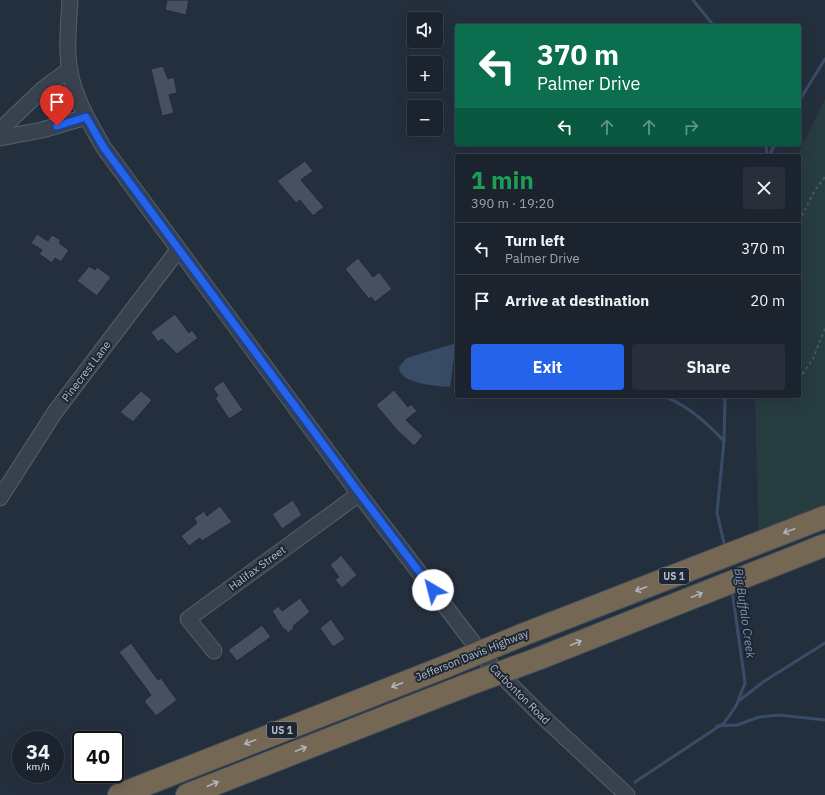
<!DOCTYPE html>
<html lang="en">
<head>
<meta charset="utf-8">
<style>
  body { margin:0; font-family:"IBM Plex Sans",sans-serif; background:#282f3a; color:#f1f3f6; height:100vh; display:flex; flex-direction:column; font-size:15px; white-space:nowrap }
  * { box-sizing:border-box; margin:0 }
  p { font-size:13px; color:#a0a4aa }
  .icon { flex:none; width:22px; height:22px; fill:none; stroke:currentColor; stroke-width:2; stroke-linecap:round; stroke-linejoin:round }
  .map { position:relative; flex:1; overflow:hidden }
  .panel { position:absolute; left:455px; top:154px; width:346px; height:244px; display:flex; flex-direction:column; background:#1b232e; border-radius:4px; box-shadow:0 4px 16px #0002,0 0 0 1px #39404a }
  .panel>* { flex:none }
  .top-card { position:absolute; left:455px; top:24px; width:346px; height:122px; border-radius:4px; box-shadow:0 4px 16px #0002,0 0 0 1px #39404a; background:#0b6e4f; color:#fff; overflow:hidden }
  .controls { position:absolute; left:407px; top:12px; display:grid; gap:8px }
  .controls a { display:grid; place-items:center; width:36px; height:36px; border-radius:4px; background:#1b232e; box-shadow:0 4px 16px #0002,0 0 0 1px #39404a; font-size:20px }
  .speed { position:absolute; left:12px; top:731px; display:flex; gap:8px; font-size:20px; font-weight:700; text-align:center }
  .speed>* { display:grid; place-content:center; width:52px; height:52px; border-radius:50%; background:#1b232e; box-shadow:0 4px 16px #0002,0 0 0 1px #39404a; line-height:1 }
  .speed small { font-size:10px; font-weight:400 }
  .speed .limit { border:2px solid #111; border-radius:6px; background:#fff; color:#111 }
  .pin { position:absolute; display:grid; place-items:center; width:34px; height:34px; color:#fff; margin:-41px -17px; border-radius:50% 50% 50% 0; rotate:-45deg; box-shadow:0 0 4px #0007 }
  .pin .icon { rotate:45deg }
  .me { position:absolute; width:44px; margin:-22px; rotate:323deg; stroke-linejoin:round; filter:drop-shadow(0 0 3px #0008) }
  .turn { display:flex; align-items:center; gap:14px; height:84px; padding:0 16px; font-size:18px }
  .turn .icon { width:52px; height:52px; stroke-width:2.5 }
  .turn b { display:block; font-size:28px; line-height:34px }
  .lanes { display:flex; align-items:center; height:38px; padding:0 16px; background:#0003; justify-content:center; gap:20px; direction:ltr }
  .lanes .off { opacity:.35 }
  .round { display:grid; place-items:center; flex:none; width:42px; height:42px; border-radius:4px; background:#282f3a }
  .head { display:flex; align-items:center; justify-content:space-between; height:68px; padding:0 16px }
  h1 { font-size:24px; font-weight:800; line-height:30px; color:#1e9e55 }
  .button { display:flex; gap:8px; margin-top:auto; padding:8px 16px }
  .button a { flex:1; height:46px; border-radius:4px; background:#2563eb; color:#fff; font-size:16px; font-weight:800; line-height:46px; text-align:center }
  .button a+a { background:#282f3a; color:#f1f3f6 }
  ul { padding:0; list-style:none }
  li { display:flex; align-items:center; gap:12px; height:52px; padding:0 16px; border-top:1px solid #39404a }
  li div { flex:1 }
  li b { display:block; font-size:15px }
  li em { font-style:normal }
  .map>svg:first-child { display:block }
</style>
</head>
<body>
<div class="map">
<svg width="825" height="795" viewBox="0 0 825 795">
  <rect width="100%" height="100%" fill="#242f3e"/>
  <path fill="#263c3f" d="M825 99V527L759 552 755 396H799V156H797Z"/>
  <path fill="#394c67" d="M456 343 450 387C437 386 399 384 399 367L407 358Z"/>
  <g fill="none" stroke-linecap="round" stroke-linejoin="round">
    <g stroke="#394c67" stroke-width="3">
      <path d="M693 0 714 26"/>
      <path d="M799 101 825 59"/>
      <path d="M766 144 767 156"/>
      <path d="M769 156 775 144"/>
      <path d="M662 396C685 403 708 424 724 441"/>
      <path d="M725 547 717 513 724 441 725 396"/>
      <path d="M740 700 763 682 825 643"/>
      <path d="M717 726 737 725 759 717 779 715 825 720"/>
      <path d="M635 782 724 723 736 706 745 683 732 590"/>
    </g>
  </g>
  <g fill="#455162" stroke="#1f2835">
    <path d="M167 0H189L186 15 165 10Z"/>
    <path d="M163 66 168 79 174 77 177 93 169 95 174 113 162 116 151 69Z"/>
    <path d="M305 161 313 171 301 180 324 207 313 216 300 200 296 203 277 181Z"/>
    <path d="M37 234 48 241 52 235 61 240 59 243 69 250 61 262 55 258 52 263 39 254 42 250 31 243Z"/>
    <path d="M358 258 373 277 379 272 392 289 375 302 371 297 369 299 345 269Z"/>
    <path d="M89 266 95 270 97 267 111 277 97 296 77 281Z"/>
    <path d="M175 314 189 333 192 330 198 338 177 354 162 339 158 342 151 332Z"/>
    <path d="M223 381 243 410 229 419 215 398 218 396 213 388Z"/>
    <path d="M394 390 408 407 411 404 417 411 406 420 423 436 414 446 396 429 376 405Z"/>
    <path d="M141 391 152 400 133 422 120 412Z"/>
    <path d="M293 500 302 515 282 529 272 514Z"/>
    <path d="M220 506 232 522 202 541 200 538 189 546 181 536 197 523 194 518 204 511 207 516Z"/>
    <path d="M341 555 357 575 342 588 335 580 339 577 330 565Z"/>
    <path d="M300 598 310 612 293 626 294 628 288 633 285 629 284 630 272 611 278 606 282 611Z"/>
    <path d="M331 619 345 639 333 647 320 628Z"/>
    <path d="M262 625 271 637 237 661 228 650Z"/>
    <path d="M131 643 158 680 161 678 177 700 156 716 144 701 151 695 119 652Z"/>
  </g>
  <g fill="none" stroke-linecap="round" stroke-linejoin="round">
    <g stroke="#565f6c" stroke-width="17">
      <g id="minor">
        <path d="M70 0C69 18 67 37 68 55 69 89 87 119 104 148L359 494 488 662 540 714 627 795"/>
        <path d="M0 130 44 88 70 69"/>
        <path d="M0 138 42 130 86 117"/>
        <path d="M0 498 55 412 178 250"/>
        <path d="M214 651 188 619 359 494"/>
      </g>
    </g>
    <g stroke="#434c59" stroke-width="24">
      <g id="highway">
        <path d="M522 635 825 517"/>
        <path d="M540 658 825 545"/>
        <path d="M119 795 447 666"/>
        <path d="M187 795 467 685"/>
      </g>
    </g>
    <g stroke="#44595c" stroke-width="2" stroke-dasharray="3 3" stroke-linecap="butt">
      <path d="M799 221 815 190 825 177"/>
      <path d="M799 379 813 359 825 328"/>
    </g>
    <use href="#minor" stroke="#38414e" stroke-width="15"/>
    <use href="#highway" stroke="#746855" stroke-width="22"/>
    <g stroke="#434c59" stroke-width="24" stroke-linecap="butt">
      <g id="highway-bridge">
        <path d="M447 666 522 635"/>
        <path d="M467 685 540 658"/>
      </g>
    </g>
    <use href="#highway-bridge" stroke="#746855" stroke-width="22"/>
  </g>
  <defs><path id="oneway-shaft" d="M-6 0H5M1.5-3L5.5 0L1.5 3" fill="none" stroke-width="1.6" stroke-linecap="round" stroke-linejoin="round"/></defs>
  <g stroke="#aeb4bd">
    <use href="#oneway-shaft" transform="translate(789 531) rotate(159)"/>
    <use href="#oneway-shaft" transform="translate(641 589) rotate(159)"/>
    <use href="#oneway-shaft" transform="translate(697 595) rotate(-22)"/>
    <use href="#oneway-shaft" transform="translate(576 643) rotate(-22)"/>
    <use href="#oneway-shaft" transform="translate(397 685) rotate(159)"/>
    <use href="#oneway-shaft" transform="translate(250 742) rotate(159)"/>
    <use href="#oneway-shaft" transform="translate(301 749) rotate(-21)"/>
    <use href="#oneway-shaft" transform="translate(213 784) rotate(-23)"/>
  </g>
  <g fill="none" stroke-linecap="round" stroke-linejoin="round">
    <g stroke="#184099" stroke-width="10">
      <path id="route" d="M57 126 86 117 104 148 360 494 433 590"/>
    </g>
    <use href="#route" stroke="#2563eb" stroke-width="7"/>
  </g>
  <g text-anchor="middle" dominant-baseline="central" stroke-width="4" stroke-linejoin="round" paint-order="stroke">
    <g fill="#1d2633" stroke="#878f9c" stroke-width="1">
      <rect x="659" y="568" width="30" height="16" rx="3"/>
      <rect x="267" y="722" width="30" height="16" rx="3"/>
    </g>
    <g font-size="10" font-weight="bold" fill="#b4bcc9">
      <text x="674" y="576">US 1</text>
      <text x="282" y="730">US 1</text>
    </g>
    <g font-size="11" fill="#b4bcc9" stroke="#1d2633">
      <text transform="translate(86 371) rotate(-53)">Pinecrest Lane</text>
      <text transform="translate(257 568) rotate(-36)">Halifax Street</text>
      <text transform="translate(472 655) rotate(-22)">Jefferson Davis Highway</text>
      <text transform="translate(520 694) rotate(45)">Carbonton Road</text>
    </g>
    <g font-size="12" font-style="italic" fill="#7c92b1" stroke="#1d2633">
      <text transform="translate(745 613) rotate(82)">Big Buffalo Creek</text>
    </g>
  </g>
</svg>
<div class="controls">
<a><svg class="icon" aria-label="sound" viewBox="0 0 24 24"><path d="M4 9h4l5-4v14l-5-4H4zM17 9q2 3 0 6"/></svg></a>
<a>+</a>
<a>−</a>
</div>
<div class="speed"><div>34<small>km/h</small></div><div class="limit">40</div></div>
<div class="pin" style="left:57px;top:126px;background:#d93025"><svg class="icon" aria-label="arrive" viewBox="0 0 24 24"><path d="M6 21V4h12l-3 4 3 4H6"/></svg></div>
<svg class="me" style="left:433px;top:590px" viewBox="-20 -20 40 40"><circle r="19" fill="#fff"/><path d="M0-13L10 11 0 6-10 11z" fill="#2563eb"/></svg>
<div class="top-card">
<div class="turn"><svg class="icon" aria-label="left" viewBox="0 0 24 24"><path d="M17 20v-9H6M10 6l-5 5 5 5"/></svg><div><b>370 m</b>Palmer Drive</div></div>
<div class="lanes"><svg class="icon" aria-label="left" viewBox="0 0 24 24"><path d="M17 20v-9H6M10 6l-5 5 5 5"/></svg><svg class="icon off" aria-label="ahead" viewBox="0 0 24 24"><path d="M12 20V5M6 11l6-6 6 6"/></svg><svg class="icon off" aria-label="ahead" viewBox="0 0 24 24"><path d="M12 20V5M6 11l6-6 6 6"/></svg><svg class="icon off" aria-label="right" viewBox="0 0 24 24"><path d="M7 20v-9h11M14 6l5 5-5 5"/></svg></div>
</div>
<section class="panel">
<div class="head"><div><h1>1 min</h1><p>390 m · 19:20</p></div><a class="round"><svg class="icon" aria-label="close" viewBox="0 0 24 24"><path d="M6 6l12 12M18 6L6 18"/></svg></a></div>
<ul>
<li><svg class="icon" aria-label="left" viewBox="0 0 24 24"><path d="M17 20v-9H6M10 6l-5 5 5 5"/></svg><div><b>Turn left</b><p>Palmer Drive</p></div><em>370 m</em></li>
<li><svg class="icon" aria-label="arrive" viewBox="0 0 24 24"><path d="M6 21V4h12l-3 4 3 4H6"/></svg><div><b>Arrive at destination</b></div><em>20 m</em></li>
</ul>
<div class="button"><a>Exit</a><a>Share</a></div>
</section>
</div>
</body>
</html>
